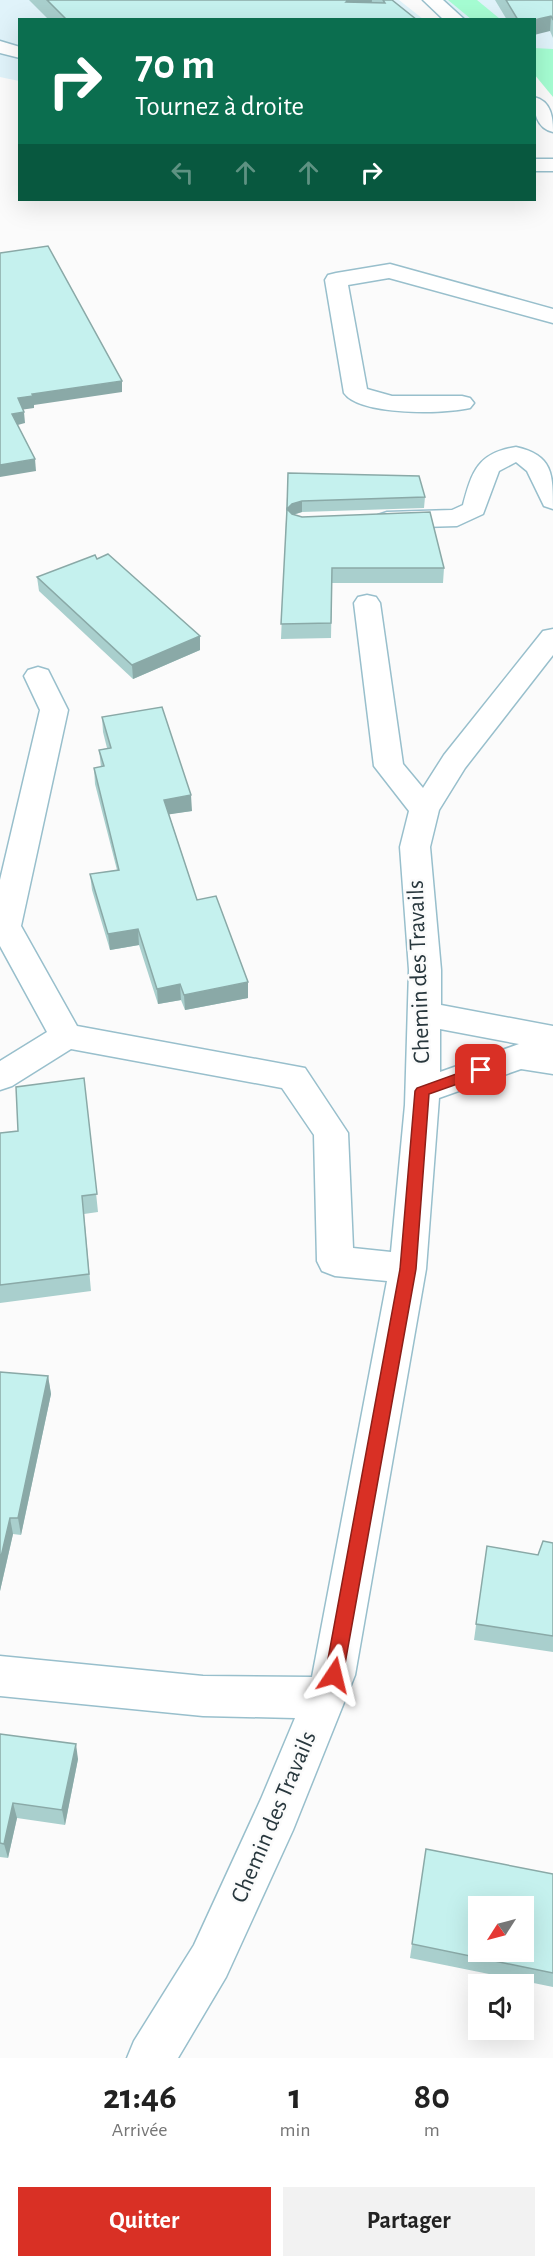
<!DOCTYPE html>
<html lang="fr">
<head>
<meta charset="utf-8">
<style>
  body { margin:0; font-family:"Alegreya Sans",sans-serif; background:#f2f2f2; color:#222; height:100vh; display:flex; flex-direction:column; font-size:22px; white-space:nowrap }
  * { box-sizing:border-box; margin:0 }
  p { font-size:20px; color:#767676 }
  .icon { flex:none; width:33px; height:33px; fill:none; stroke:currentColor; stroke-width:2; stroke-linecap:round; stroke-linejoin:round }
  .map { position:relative; height:2058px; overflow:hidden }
  .side { display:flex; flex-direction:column; background:#fff; flex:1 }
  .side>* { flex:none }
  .top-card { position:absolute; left:18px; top:18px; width:518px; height:183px; border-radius:0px; box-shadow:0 6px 24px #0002; background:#0b6e4f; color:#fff; overflow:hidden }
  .needle { width:39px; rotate:234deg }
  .tools { position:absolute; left:468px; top:1896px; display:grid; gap:12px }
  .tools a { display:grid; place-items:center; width:66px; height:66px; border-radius:0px; background:#fff; box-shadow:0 6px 24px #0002; font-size:30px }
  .pin { position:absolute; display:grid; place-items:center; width:51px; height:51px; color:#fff; margin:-26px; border-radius:12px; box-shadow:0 3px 9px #0006 }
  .me { position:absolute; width:66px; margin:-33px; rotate:10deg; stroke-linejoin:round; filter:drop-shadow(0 0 4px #0008) }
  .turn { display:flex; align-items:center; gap:21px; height:126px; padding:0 18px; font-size:27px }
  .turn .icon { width:78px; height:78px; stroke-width:2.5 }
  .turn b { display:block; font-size:42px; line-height:51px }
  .lanes { display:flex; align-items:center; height:57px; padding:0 18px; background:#0003; justify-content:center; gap:30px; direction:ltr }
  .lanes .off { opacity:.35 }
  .eta { display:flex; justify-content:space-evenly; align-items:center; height:102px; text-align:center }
  .eta b { font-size:36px; font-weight:600; line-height:42px }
  .button { display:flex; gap:12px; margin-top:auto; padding:12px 18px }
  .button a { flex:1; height:69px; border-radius:0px; background:#d93025; color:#fff; font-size:24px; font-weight:600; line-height:69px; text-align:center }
  .button a+a { background:#f2f2f2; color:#222 }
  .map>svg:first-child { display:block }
</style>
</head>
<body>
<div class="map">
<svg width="553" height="2058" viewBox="0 0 553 2058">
  <rect width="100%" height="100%" fill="#fbfbfb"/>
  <g fill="#e0f3fa">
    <path d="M0 0H399L423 19 20 20 19 81 0 77Z"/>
    <path d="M440 0H553V95L534 71V20L466 19Z"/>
  </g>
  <g fill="#a5fdd2">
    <path d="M448 0H477L500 19H471Z"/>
    <path d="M534 48 553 49V97L534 74Z"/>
  </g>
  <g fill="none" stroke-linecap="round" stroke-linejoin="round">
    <g stroke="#98bfcc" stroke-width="3">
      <g id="minor">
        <path d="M423 0H443L465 20H444Z"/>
        <path d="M0 41 20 47V58L0 53Z"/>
        <path d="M534 97C551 101 553 117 553 132 536 128 534 112 534 97Z"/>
        <rect x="534" y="159" width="19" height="12"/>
        <path d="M390 264 553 309V323L389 278 348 285 367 389 392 396H462L470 398 474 403 470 408C445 414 360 416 344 393L325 280 328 275 336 273Z"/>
        <path d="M516 447C553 455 553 474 553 509L544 506 527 471 516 462 499 471 483 514 457 526 387 528 378 525 374 520 378 515 387 512 452 510 463 505C472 471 478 453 516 447Z"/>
        <path d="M367 595 376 597 380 603 403 764 423 788 444 755 543 631 553 629V655L465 768 439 810 430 847 441 970V1005L553 1026V1074L521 1069 439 1098 426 1269 355 1675 293 1830 226 1977 178 2058H127L134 2041 194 1945 261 1799 295 1718 203 1716 0 1696V1656L203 1676 312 1677 387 1281 335 1276 322 1271 317 1261 314 1135 282 1088 71 1049 12 1086 0 1090V1061L47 1032 0 946V880L40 710 24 676 28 670 38 667 48 670 68 710 21 926 77 1026 305 1068 348 1133 353 1248 391 1252 405 1105 409 970 400 847 409 811 374 766 354 603 358 597ZM440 1029 519 1044 440 1072Z"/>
      </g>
    </g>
    <use href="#minor" fill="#fff" fill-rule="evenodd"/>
  </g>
  <g fill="#a9cfcd">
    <path d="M29 0H392L417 20H49Z"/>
    <path d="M495 0H553V38L550 31 534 20H507Z"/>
    <path d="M288 473 425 497 424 508 302 512 293 515 444 568 443 583H332L331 638 281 639Z"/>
    <path d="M97 559 200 636V650L133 679 39 591 37 577Z"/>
    <path d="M102 717 192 811 169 814 197 900 248 998 185 1010 181 1000 158 1004 139 945 110 950 92 890 90 874 117 870 95 784 94 768 101 767 99 750 107 748 103 732Z"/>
    <path d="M84 1078 98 1212 84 1214 91 1291 0 1303V1133L18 1131Z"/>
    <path d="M0 1372 48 1376 51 1394 21 1535 13 1534 0 1591Z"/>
    <path d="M553 1543V1652L474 1640 487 1546 538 1555Z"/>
    <path d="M0 1734 78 1759 65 1825 17 1818 8 1858 0 1857Z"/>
    <path d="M426 1849 553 1874V1987L410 1958Z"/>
  </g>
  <g fill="#8aa9a7">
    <path d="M348 0H372L371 10 346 2Z"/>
    <path d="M551 16 550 31 534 35V20Z"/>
    <path d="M122 381V392L34 405V408L20 410 18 398 32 394Z"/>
    <path d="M24 412 25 423 14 426 12 414Z"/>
    <path d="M35 459 36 471 0 477V465Z"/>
    <path d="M302 501V512L292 515 287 509 292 504Z"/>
    <path d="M200 636V650L133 679 132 665Z"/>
    <path d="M191 795 192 811 165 815 164 800Z"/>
    <path d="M138 929 139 945 110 950 108 934Z"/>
    <path d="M248 982V998L185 1010 184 995Z"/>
    <path d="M180 984 181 1000 158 1004 157 989Z"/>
    <path d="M48 1376 51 1394 21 1535 18 1518Z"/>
    <path d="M10 1518 13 1534 0 1591V1561Z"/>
    <path d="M76 1744 78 1759 65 1825 62 1810Z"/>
    <path d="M13 1803 17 1818 8 1858 4 1844Z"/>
  </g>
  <g fill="#c5f1ee" stroke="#8aa9a7" stroke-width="1.5" fill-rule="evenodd">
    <path d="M47 0H348L346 2 385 3 383 0H392L417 20H67Z"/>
    <path d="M506 0H553V20L551 16 534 20H518Z"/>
    <path d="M48 246 122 381 32 394 33 396 18 398 24 412 12 414 35 459 0 465V253Z"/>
    <path d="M288 473 419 476 425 497 302 501 292 504 287 509Z"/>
    <path d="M287 509 292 514 302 517 430 512 444 568H332L331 623 281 624Z"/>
    <path d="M108 554 200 636 132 665 37 577 95 555 97 559Z"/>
    <path d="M162 707 191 795 164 800 197 900 216 896 248 982 184 995 180 984 157 989 138 929 108 934 90 874 119 870 94 768 104 766 99 750 111 748 102 717Z"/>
    <path d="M84 1078 97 1194 82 1196 89 1274 0 1285V1133L18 1131 16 1087Z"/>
    <path d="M0 1372 48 1376 18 1518H10L0 1561Z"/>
    <path d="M543 1541 553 1543V1636L476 1624 487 1546 538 1555Z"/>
    <path d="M0 1734 76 1744 62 1810 13 1803 4 1844 0 1843Z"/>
    <path d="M426 1849 553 1874V1973L412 1944ZM478 1906H524V1952H478Z"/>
  </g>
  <path fill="#d93025" stroke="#8d1f18" stroke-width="1.5" d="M481 1065 488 1070 486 1074 429 1094 416 1269 343 1675 340 1680 334 1683 328 1680 325 1675 400 1269 415 1091 417 1088Z"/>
  <g text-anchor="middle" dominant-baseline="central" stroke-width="5" stroke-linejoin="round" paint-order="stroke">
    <g font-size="24" fill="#28373d" stroke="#fbfbfb">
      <text transform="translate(419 972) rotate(-92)">Chemin des Travails</text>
      <text transform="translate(274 1817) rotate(-67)">Chemin des Travails</text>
    </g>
  </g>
</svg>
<div class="tools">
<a><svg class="needle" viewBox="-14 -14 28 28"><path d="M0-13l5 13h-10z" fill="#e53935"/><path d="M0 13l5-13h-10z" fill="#767676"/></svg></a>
<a><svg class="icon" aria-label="sound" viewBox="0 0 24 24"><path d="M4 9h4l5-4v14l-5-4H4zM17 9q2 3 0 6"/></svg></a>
</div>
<div class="pin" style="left:481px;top:1070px;background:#d93025"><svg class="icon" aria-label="arrive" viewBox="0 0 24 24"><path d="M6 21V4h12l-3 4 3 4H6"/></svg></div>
<svg class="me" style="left:334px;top:1675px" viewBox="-20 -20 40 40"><path d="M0-17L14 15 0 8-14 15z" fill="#d93025" stroke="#fff" stroke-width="4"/></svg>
<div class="top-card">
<div class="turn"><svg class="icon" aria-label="right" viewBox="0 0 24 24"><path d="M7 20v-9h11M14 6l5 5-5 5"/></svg><div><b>70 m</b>Tournez à droite</div></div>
<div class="lanes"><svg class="icon off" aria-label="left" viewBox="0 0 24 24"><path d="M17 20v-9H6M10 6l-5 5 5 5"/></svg><svg class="icon off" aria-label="ahead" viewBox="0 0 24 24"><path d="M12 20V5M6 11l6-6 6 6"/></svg><svg class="icon off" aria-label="ahead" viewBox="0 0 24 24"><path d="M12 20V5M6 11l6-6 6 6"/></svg><svg class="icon" aria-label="right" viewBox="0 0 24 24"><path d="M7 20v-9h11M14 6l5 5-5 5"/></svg></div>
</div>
</div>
<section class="side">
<div class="eta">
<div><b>21:46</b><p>Arrivée</p></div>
<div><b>1</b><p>min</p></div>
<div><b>80</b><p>m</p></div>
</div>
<div class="button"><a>Quitter</a><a>Partager</a></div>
</section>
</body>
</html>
